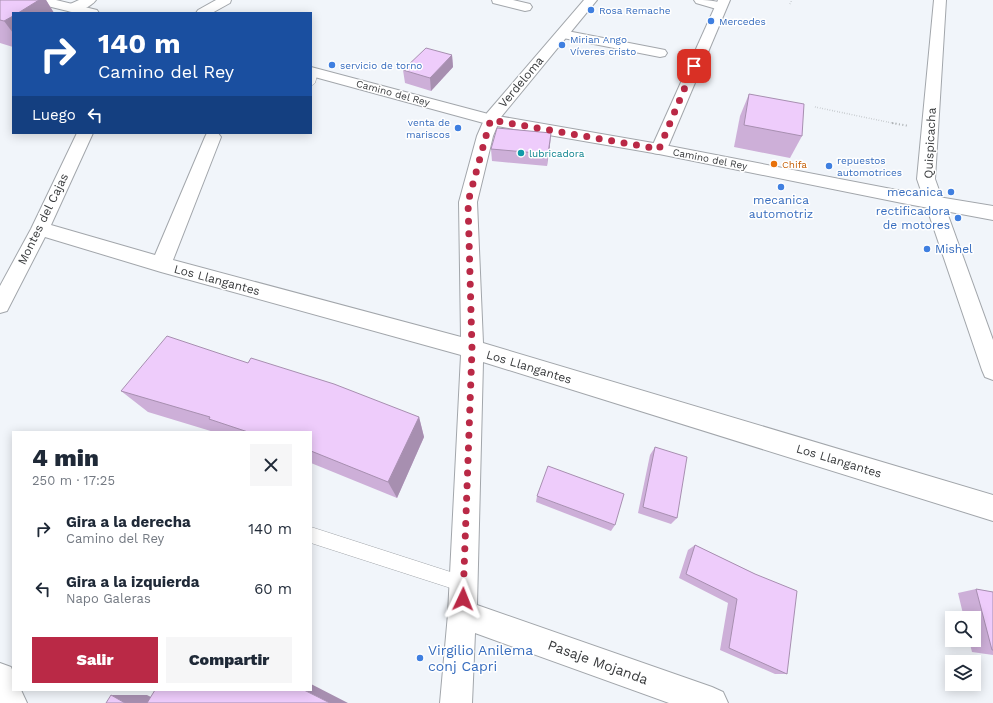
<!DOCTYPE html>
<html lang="es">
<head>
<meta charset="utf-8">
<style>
  body { margin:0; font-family:"Work Sans",sans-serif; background:#f6f6f7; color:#1f2937; height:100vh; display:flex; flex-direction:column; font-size:15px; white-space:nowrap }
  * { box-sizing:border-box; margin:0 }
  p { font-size:13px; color:#747a83 }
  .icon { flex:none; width:22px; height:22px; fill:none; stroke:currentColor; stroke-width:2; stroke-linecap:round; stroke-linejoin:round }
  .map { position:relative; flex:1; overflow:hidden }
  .sheet { position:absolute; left:12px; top:431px; width:300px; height:260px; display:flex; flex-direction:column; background:#fff; border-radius:0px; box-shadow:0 2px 10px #0003 }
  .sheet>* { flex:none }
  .guide { position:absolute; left:12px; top:12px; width:300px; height:122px; border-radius:0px; box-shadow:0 2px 10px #0003; background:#1a4fa0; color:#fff; overflow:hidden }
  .controls { position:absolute; left:945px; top:611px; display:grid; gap:8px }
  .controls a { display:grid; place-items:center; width:36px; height:36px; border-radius:0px; background:#fff; box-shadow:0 2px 10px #0003; font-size:20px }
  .pin { position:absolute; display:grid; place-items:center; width:34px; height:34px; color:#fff; margin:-17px; border-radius:8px; box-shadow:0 2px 6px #0006 }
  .me { position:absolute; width:44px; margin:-22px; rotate:2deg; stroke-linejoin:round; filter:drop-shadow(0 0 3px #0008) }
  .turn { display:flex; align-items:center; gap:14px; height:84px; padding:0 20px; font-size:18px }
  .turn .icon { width:52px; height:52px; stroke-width:2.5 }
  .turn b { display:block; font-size:28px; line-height:34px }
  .then { display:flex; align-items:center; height:38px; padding:0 20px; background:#0003; gap:8px; font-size:15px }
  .round { display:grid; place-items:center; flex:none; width:42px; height:42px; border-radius:0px; background:#f6f6f7 }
  .headline { display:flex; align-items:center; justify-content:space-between; height:68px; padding:0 20px }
  h1 { font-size:24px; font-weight:800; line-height:30px }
  .primary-button { display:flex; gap:8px; margin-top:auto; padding:8px 20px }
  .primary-button a { flex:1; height:46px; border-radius:0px; background:#ba2946; color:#fff; font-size:16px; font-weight:800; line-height:46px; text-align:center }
  .primary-button a+a { background:#f6f6f7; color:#1f2937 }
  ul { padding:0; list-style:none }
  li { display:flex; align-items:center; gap:12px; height:60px; padding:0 20px }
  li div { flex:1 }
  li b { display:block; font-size:15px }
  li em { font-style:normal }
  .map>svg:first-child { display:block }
</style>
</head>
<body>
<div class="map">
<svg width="993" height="703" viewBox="0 0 993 703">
  <rect width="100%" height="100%" fill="#f1f5fa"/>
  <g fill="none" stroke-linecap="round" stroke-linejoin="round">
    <g stroke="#a2a6ab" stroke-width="1">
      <g id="service">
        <path d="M314 69 318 72 315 83 311 86V70Z"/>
        <path d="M311 527 463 576 469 578 471 584 469 590 463 592 311 543Z"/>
      </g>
    </g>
    <g stroke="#a2a6ab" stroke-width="2">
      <g id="pedestrian">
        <path d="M694 0C704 0 720 0 726 6L724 9 720 10 696 3Z"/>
        <path d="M562 30 660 49 665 50 667 53 665 56 660 57 558 37 556 34 558 31Z"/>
      </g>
    </g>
    <g stroke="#a2a6ab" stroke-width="2">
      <g id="minor">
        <path d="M79 0H96C91 7 77 13 68 11L66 8 68 5Z"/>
        <path d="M216 0H231L230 3 212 13H196L198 10Z"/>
        <path d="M492 0H513L530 4 532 7 530 10 525 11 493 3Z"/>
        <path d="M584 0H597L501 117 493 136 477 202 483 343 993 495V521L483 362 477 605 712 687 723 692 728 703H669L475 633 472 703H440L448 614 461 355 161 272 45 237 7 311 0 313V286L31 229 77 133H93L51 225 155 255 205 137 207 133H218L221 137 173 260 461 337 459 202 477 136 487 113Z"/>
        <path d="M718 0H730L667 149 665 153 659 154 653 153 651 149Z"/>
        <path d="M934 0H946L935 179 993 340V380L985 377 982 370 917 179Z"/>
        <path d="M0 663 11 667 13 672V690H21L27 703H0Z"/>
      </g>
    </g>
    <g stroke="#a2a6ab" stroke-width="2">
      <g id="tertiary">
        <path d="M34 0H56L97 10 99 13H76L35 3Z"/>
        <path d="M311 67 492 115 659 144 902 191 993 206V220L902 203 659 154 491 125 311 76Z"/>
      </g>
    </g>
    <g stroke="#aaaeb1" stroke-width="1.5" stroke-dasharray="0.5 2" stroke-linecap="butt">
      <path d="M790 4 792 0"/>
      <path d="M815 107 897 124"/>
    </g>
    <path stroke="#aaaeb1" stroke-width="2" stroke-dasharray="1 2.5" stroke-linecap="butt" d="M892 123 909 126"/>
    <use href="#service" fill="#fff" fill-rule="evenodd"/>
    <use href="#pedestrian" fill="#fff" fill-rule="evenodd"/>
    <use href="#minor" fill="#fff" fill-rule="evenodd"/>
    <use href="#tertiary" fill="#fff" fill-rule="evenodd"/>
  </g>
  <g fill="#cdafd8">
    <path d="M0 0H46L54 13H13V47L0 43Z"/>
    <path d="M452 55 453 67 431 91 405 83 403 70Z"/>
    <path d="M749 94 802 136 790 158 734 147 740 116Z"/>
    <path d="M550 145 547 166 492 161 491 149Z"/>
    <path d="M248 363 419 417 424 437 397 498 311 463V432H214L148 412 121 391Z"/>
    <path d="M655 447 677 518 671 524 638 513 650 455Z"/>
    <path d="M537 496 615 525 611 531 536 502Z"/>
    <path d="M695 545 755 574 787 674H775L720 650 728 603 679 578 688 550Z"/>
    <path d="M976 589 993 592V655L972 652 969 640H974V618H964L958 593Z"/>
  </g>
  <g fill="#a78fb0">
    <path d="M39 0H46L54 13H18Z"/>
    <path d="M13 16V33L4 21Z"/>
    <path d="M452 55 453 67 431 91 430 78Z"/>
    <path d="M551 133 550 145 547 166 548 154Z"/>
    <path d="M419 417 424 437 397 498 388 482Z"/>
    <path d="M311 684 348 703H330L304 690H311Z"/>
    <path d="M111 695H147L163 703H125Z"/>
  </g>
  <g fill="#eeccfb" stroke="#a78fb0">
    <path d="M0 0H39L18 13H13V16L4 21 0 20Z"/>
    <path d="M426 48 452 55 430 78 403 70Z"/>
    <path d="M749 94 804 104 802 136 744 125Z"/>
    <path d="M497 128 551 133 548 154 491 149Z"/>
    <path d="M167 336 248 363 251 358 334 384 419 417 388 482 311 451V432H248L209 419 210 417 121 391Z"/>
    <path d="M655 447 687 457 677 518 643 507Z"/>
    <path d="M548 466 624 494 615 525 537 496Z"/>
    <path d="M695 545 755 574 797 591 787 674 729 648 737 599 686 574Z"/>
    <path d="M976 589 993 592V650H992Z"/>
    <path d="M155 690H304L330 703H147Z"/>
    <path d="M111 695 125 703H106Z"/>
  </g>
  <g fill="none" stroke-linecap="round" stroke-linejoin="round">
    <path stroke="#ba2946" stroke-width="7" stroke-dasharray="0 12.6" d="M463 599 472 349 468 202 489 125 491 120 659 149 694 66"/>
  </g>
  <g fill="#3f7fe0" stroke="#fff" stroke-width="1.5">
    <circle cx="591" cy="10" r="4"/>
    <circle cx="711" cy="21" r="4"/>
    <circle cx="562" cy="45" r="4"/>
    <circle cx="332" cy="65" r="4"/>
    <circle cx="458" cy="128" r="4"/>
    <circle cx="829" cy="166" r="4"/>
    <circle cx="781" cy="187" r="4"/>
    <circle cx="951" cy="192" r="4"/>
    <circle cx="958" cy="218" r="4"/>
    <circle cx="927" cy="249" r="4"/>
    <circle cx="420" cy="658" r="4"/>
  </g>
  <circle fill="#0f9aa8" stroke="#fff" stroke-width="1.5" cx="521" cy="153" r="4"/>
  <circle fill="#e8710a" stroke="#fff" stroke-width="1.5" cx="774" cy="164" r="4"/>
  <g text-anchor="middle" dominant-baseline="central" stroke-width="3" stroke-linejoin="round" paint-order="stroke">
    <g font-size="10" fill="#366cbe" stroke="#fff" text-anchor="start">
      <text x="599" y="10">Rosa Remache</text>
      <text x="719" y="21">Mercedes</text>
      <text x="570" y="39">Mirian Ango<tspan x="570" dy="12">Víveres cristo</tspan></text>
      <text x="340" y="65">servicio de torno</text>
      <text x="450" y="122" text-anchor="end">venta de<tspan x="450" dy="12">mariscos</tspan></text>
      <text x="837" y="160">repuestos<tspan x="837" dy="12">automotrices</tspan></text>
    </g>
    <g font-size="10" fill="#393b3d" stroke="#fff">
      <text transform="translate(393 93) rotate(15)">Camino del Rey</text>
      <text transform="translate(710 159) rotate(11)">Camino del Rey</text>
    </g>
    <g font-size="10" fill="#0d838f" stroke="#fff" text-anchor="start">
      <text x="529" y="153">lubricadora</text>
    </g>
    <g font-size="10" fill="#c56008" stroke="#fff" text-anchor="start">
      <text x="782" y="164">Chifa</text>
    </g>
    <g font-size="12" fill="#393b3d" stroke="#fff">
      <text transform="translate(521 82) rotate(-50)">Verdeloma</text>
      <text transform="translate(930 143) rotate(-87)">Quispicacha</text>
      <text transform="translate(43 219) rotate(-64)">Montes del Cajas</text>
      <text transform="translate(217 280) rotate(15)">Los Llangantes</text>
      <text transform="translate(529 367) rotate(17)">Los Llangantes</text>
      <text transform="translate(839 461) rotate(17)">Los Llangantes</text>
    </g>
    <g font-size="12" fill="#366cbe" stroke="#fff" text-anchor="end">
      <text x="943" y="192">mecanica</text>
      <text x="781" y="200" text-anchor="middle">mecanica<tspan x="781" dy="14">automotriz</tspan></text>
      <text x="950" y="211">rectificadora<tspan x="950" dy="14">de motores</tspan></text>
      <text x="935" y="249" text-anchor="start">Mishel</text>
    </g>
    <g font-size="14" fill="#366cbe" stroke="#fff" text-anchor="start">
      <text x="428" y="650">Virgilio Anilema<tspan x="428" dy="16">conj Capri</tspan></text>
    </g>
    <g font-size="14" fill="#393b3d" stroke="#fff">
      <text transform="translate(598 662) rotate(20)">Pasaje Mojanda</text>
    </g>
  </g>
</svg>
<div class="controls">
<a><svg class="icon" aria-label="search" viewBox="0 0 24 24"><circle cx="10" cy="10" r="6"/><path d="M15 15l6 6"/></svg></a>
<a><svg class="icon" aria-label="layers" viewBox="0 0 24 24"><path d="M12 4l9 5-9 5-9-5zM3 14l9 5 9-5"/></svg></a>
</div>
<div class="pin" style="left:694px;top:66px;background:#d93025"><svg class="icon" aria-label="arrive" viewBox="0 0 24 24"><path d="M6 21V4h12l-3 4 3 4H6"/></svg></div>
<svg class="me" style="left:463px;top:599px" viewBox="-20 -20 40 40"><path d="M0-17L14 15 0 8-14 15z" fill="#ba2946" stroke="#fff" stroke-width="4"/></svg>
<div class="guide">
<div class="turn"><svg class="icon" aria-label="right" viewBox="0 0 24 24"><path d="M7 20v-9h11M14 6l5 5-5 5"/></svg><div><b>140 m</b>Camino del Rey</div></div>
<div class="then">Luego<svg class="icon" aria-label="left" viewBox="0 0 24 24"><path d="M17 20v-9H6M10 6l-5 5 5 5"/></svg></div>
</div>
<section class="sheet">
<div class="headline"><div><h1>4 min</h1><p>250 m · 17:25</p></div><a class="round"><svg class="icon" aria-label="close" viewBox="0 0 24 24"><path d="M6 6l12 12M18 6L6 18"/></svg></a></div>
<ul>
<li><svg class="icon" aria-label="right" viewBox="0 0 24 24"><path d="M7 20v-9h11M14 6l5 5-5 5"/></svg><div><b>Gira a la derecha</b><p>Camino del Rey</p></div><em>140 m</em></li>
<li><svg class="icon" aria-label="left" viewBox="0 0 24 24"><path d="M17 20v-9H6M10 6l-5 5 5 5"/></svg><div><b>Gira a la izquierda</b><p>Napo Galeras</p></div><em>60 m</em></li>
</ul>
<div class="primary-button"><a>Salir</a><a>Compartir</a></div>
</section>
</div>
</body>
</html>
